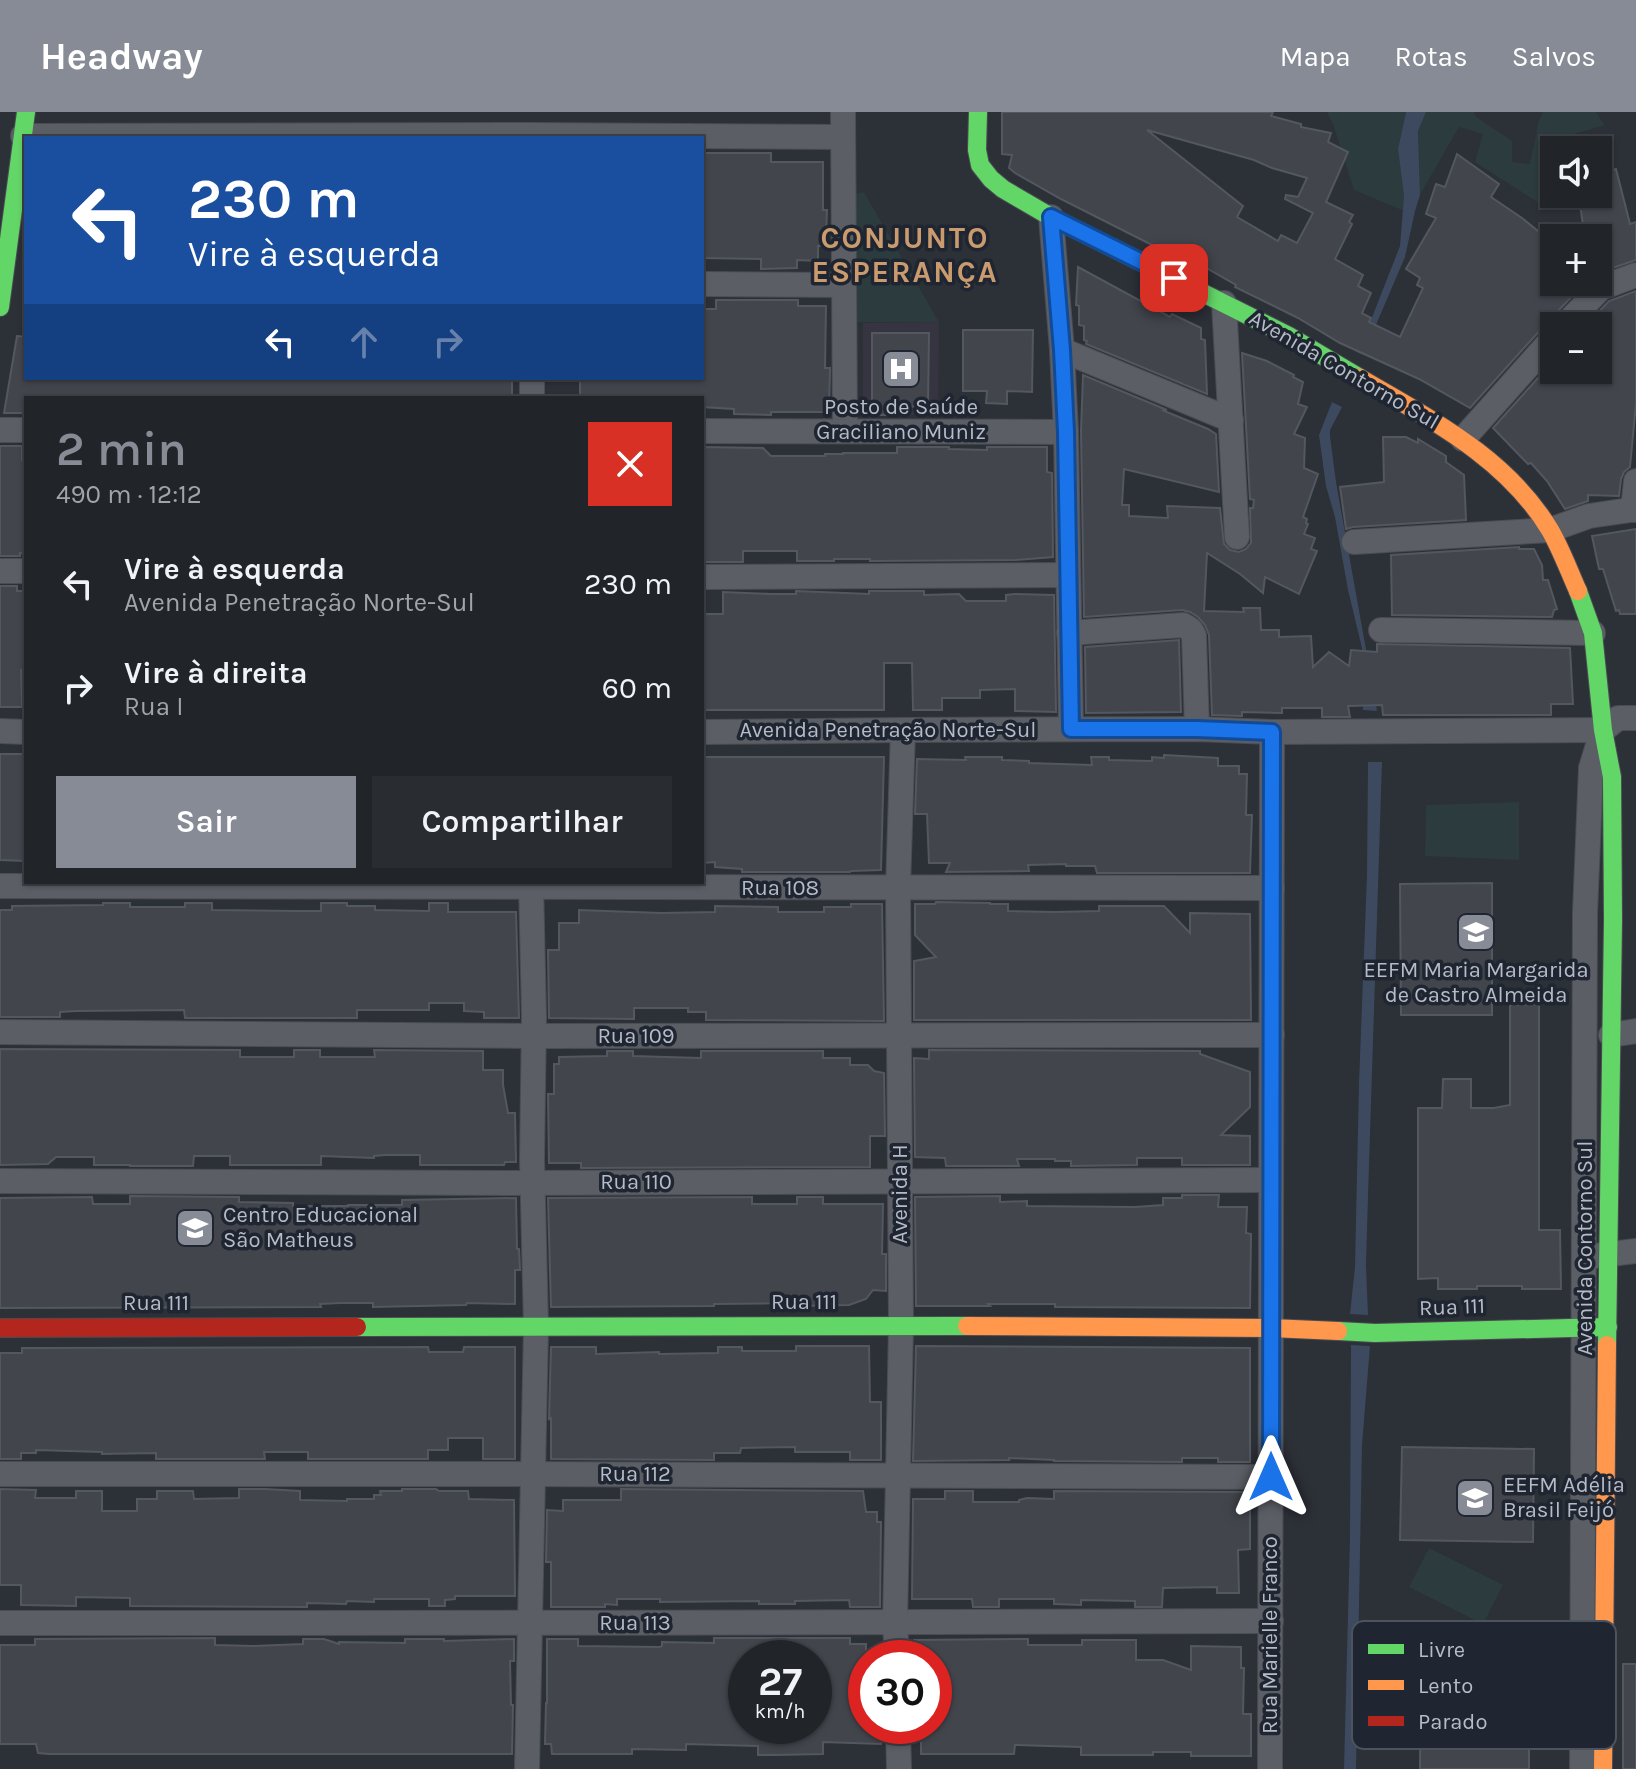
<!DOCTYPE html>
<html lang="pt">
<head>
<meta charset="utf-8">
<style>
  body { margin:0; font-family:Karla,sans-serif; background:#292c31; color:#f1f3f6; height:100vh; display:flex; flex-direction:column; font-size:30px; white-space:nowrap }
  * { box-sizing:border-box; margin:0 }
  p { font-size:26px; color:#a2a4a8 }
  .icon { flex:none; width:44px; height:44px; fill:none; stroke:currentColor; stroke-width:2; stroke-linecap:round; stroke-linejoin:round }
  .map { position:relative; flex:1; overflow:hidden }
  .sheet { position:absolute; left:24px; top:284px; width:680px; height:488px; display:flex; flex-direction:column; background:#212429; border-radius:0px; box-shadow:0 2px 6px #0004,0 0 0 2px #3e4146 }
  .sheet>* { flex:none }
  .top-card { position:absolute; left:24px; top:24px; width:680px; height:244px; border-radius:0px; box-shadow:0 2px 6px #0004,0 0 0 2px #3e4146; background:#1a4fa0; color:#fff; overflow:hidden }
  .buttons { position:absolute; left:1540px; top:24px; display:grid; gap:16px }
  .buttons a { display:grid; place-items:center; width:72px; height:72px; border-radius:0px; background:#212429; box-shadow:0 2px 6px #0004,0 0 0 2px #3e4146; font-size:40px }
  .speed { position:absolute; left:728px; top:1528px; display:flex; gap:16px; font-size:40px; font-weight:700; text-align:center }
  .speed>* { display:grid; place-content:center; width:104px; height:104px; border-radius:50%; background:#212429; box-shadow:0 2px 6px #0004,0 0 0 2px #3e4146; line-height:1 }
  .speed small { font-size:20px; font-weight:400 }
  .speed .limit { border:12px solid #d22; background:#fff; color:#111 }
  .pin { position:absolute; display:grid; place-items:center; width:68px; height:68px; color:#fff; margin:-34px; border-radius:16px; box-shadow:0 4px 12px #0006 }
  .me { position:absolute; width:88px; margin:-44px; rotate:0deg; stroke-linejoin:round; filter:drop-shadow(0 0 6px #0008) }
  .turn { display:flex; align-items:center; gap:28px; height:168px; padding:0 32px; font-size:36px }
  .turn .icon { width:104px; height:104px; stroke-width:2.5 }
  .turn b { display:block; font-size:56px; line-height:68px }
  .lanes { display:flex; align-items:center; height:76px; padding:0 32px; background:#0003; justify-content:center; gap:40px; direction:ltr }
  .lanes .off { opacity:.35 }
  .round { display:grid; place-items:center; flex:none; width:84px; height:84px; border-radius:0px; background:#292c31 }
  .overview { display:flex; align-items:center; justify-content:space-between; height:136px; padding:0 32px }
  h1 { font-size:48px; font-weight:600; line-height:60px; color:#868b95 }
  .primary-button { display:flex; gap:16px; margin-top:auto; padding:16px 32px }
  .primary-button a { flex:1; height:92px; border-radius:0px; background:#868b95; color:#fff; font-size:32px; font-weight:600; line-height:92px; text-align:center }
  .primary-button a+a { background:#292c31; color:#f1f3f6 }
  ul { padding:0; list-style:none }
  li { display:flex; align-items:center; gap:24px; height:104px; padding:0 32px }
  li div { flex:1 }
  li b { display:block; font-size:30px }
  li em { font-style:normal }
  header { display:flex; align-items:center; gap:48px; box-sizing:border-box; height:112px; padding:0 40px; background:#868b95; color:#fff }
  header strong { font-size:38px }
  nav { display:flex; gap:44px; margin-inline-start:auto; font-size:28px }
  .map>svg:first-child { display:block }
</style>
</head>
<body>
<header>
<strong>Headway</strong>
<nav><a>Mapa</a><a>Rotas</a><a>Salvos</a></nav>
</header>
<div class="map">
<svg width="1636" height="1657" viewBox="0 0 1636 1657">
  <rect width="100%" height="100%" fill="#2c3037"/>
  <path fill="#363440" d="M939 210 938 303H863V211Z"/>
  <g fill="#2b3b3e">
    <path d="M1327 0H1406L1398 37 1404 84V99L1354 78 1334 15Z"/>
    <path d="M1426 0H1474L1475 4 1512 29V50L1530 52 1539 8 1543 0H1596L1605 13 1567 24 1568 38H1554V82H1566L1572 93 1548 97 1475 50 1483 22 1459 15 1420 83 1418 19Z"/>
    <path d="M864 80 939 210H857L855 82Z"/>
    <path d="M1519 690V748L1425 744 1426 693Z"/>
    <path d="M1429 1436 1503 1473 1483 1512 1409 1475Z"/>
  </g>
  <g fill="#3c495f">
    <path d="M1406 0H1426L1418 19 1420 83 1415 99 1405 145 1372 222 1366 243 1358 241 1400 134 1404 84 1398 37Z"/>
    <path d="M1332 290 1342 295 1330 318V324L1336 370 1377 599 1363 598 1362 536 1348 478 1335 405 1326 374 1319 323Z"/>
    <path d="M1368 650H1382L1368 1084 1366 1153 1368 1203 1350 1202 1355 1155 1359 971 1367 763Z"/>
    <path d="M1351 1233 1370 1234 1362 1333 1356 1657H1344L1350 1425Z"/>
  </g>
  <g fill="#42454c" stroke="#53575f" stroke-width="2" fill-rule="evenodd">
    <path d="M1002 0H1273L1271 4 1301 12V15L1331 21 1328 30 1348 40 1326 90 1353 103 1349 110 1352 112 1335 147 1363 163 1358 174 1371 181 1362 201 1371 206 1369 210 1400 225 1423 176 1417 173 1420 166 1406 157 1436 106 1426 102 1436 72 1445 75 1457 42 1499 72 1491 85 1522 106 1538 119 1545 111 1554 119V170H1586L1553 204 1549 211 1543 215 1470 296 1419 267 1340 231 1298 206 1235 175 1236 173 1208 157 1206 159 1177 143 1158 136 1061 87 1015 61 1009 56 1012 43 1002 42ZM1147 18 1254 48 1272 56 1307 66 1298 85 1286 83 1285 87 1313 101 1297 131 1281 123 1278 129 1237 105 1243 94Z"/>
    <path d="M702 41H771V50H823V98H827L826 125H823L822 134H818V149L797 148V156L761 157V147L702 146Z"/>
    <path d="M1616 57 1630 112 1636 110V148L1598 161V126H1585L1580 93 1598 87V62Z"/>
    <path d="M1078 155 1170 205 1172 202 1201 216V227L1205 228 1207 282 1086 232 1087 229 1084 228V214L1079 213V194L1076 193Z"/>
    <path d="M1636 179V291L1630 355 1624 360 1621 367 1619 384 1588 383V389L1565 397 1547 369 1531 351 1528 352 1493 316 1554 248V258H1598V214H1585L1609 189Z"/>
    <path d="M716 188H798V194H826L825 256H830L829 300H771V303L734 302V297L702 295V286H580V266H702V197H716Z"/>
    <path d="M963 218H1033L1032 280 1007 279V292L986 291 987 279H963Z"/>
    <path d="M872 221H929L928 294 902 295V303H872Z"/>
    <path d="M17 224 26 225V266H512V286H26V301H4Z"/>
    <path d="M1242 241 1267 249 1294 263 1293 265 1303 270 1298 292 1307 295 1294 322 1305 326 1304 356 1318 362 1303 405 1307 407 1306 411 1308 412 1304 422 1315 426 1311 437 1317 439 1299 482 1265 465 1263 481 1240 462 1207 441 1204 499 1244 500 1243 496H1260L1261 518H1279V525L1311 524 1313 555 1329 540 1349 554 1351 538 1377 540V532L1570 536 1573 592H1551V603H1383L1382 593 1348 594 1350 605H1322V596H1282V601L1242 600V604L1212 603 1209 523 1205 513 1198 505 1190 500 1182 498 1084 505 1081 319 1083 263 1167 298H1162L1208 317 1216 322 1219 380 1124 357 1122 393H1129V404L1168 406 1167 394 1220 396 1224 432 1230 438 1239 440 1246 437 1251 431 1250 396H1253L1254 388 1250 387Z"/>
    <path d="M1383 325H1406L1418 331V327L1446 344V350L1464 363 1466 408 1353 415 1346 417 1340 375 1384 370Z"/>
    <path d="M0 334H22V348H26V442L20 441V444H0Z"/>
    <path d="M702 335 763 336 771 344H825V342H843V341H897V335H949V337L987 338V335H1047V360L1052 361 1053 445 1015 448 870 449V447H834V449H797V439H743V450H702Z"/>
    <path d="M1636 417V502H1620L1619 498 1616 499 1603 457H1599L1592 424Z"/>
    <path d="M1519 435V437H1534L1542 453 1543 468H1548L1557 497 1554 498 1552 505 1392 503 1391 443Z"/>
    <path d="M0 474H17V479H26V558H21L22 595H0Z"/>
    <path d="M796 479 869 482V479H924V483L959 482 966 489H1006V483L1015 482 1054 483 1056 600 1015 599V577L980 578V586H942V598H913L912 551H884V598H702V502H723V480L771 482H796Z"/>
    <path d="M1179 528 1181 600 1086 601 1085 535Z"/>
    <path d="M0 642H26V749L0 748Z"/>
    <path d="M1164 643 1218 646V654H1239V662H1247L1246 703H1252L1250 761H1097L1095 754H1066V752L1028 753 1029 759 946 760 950 751H929L927 702H915L917 647 966 648 965 645H1002V648L1029 649V651L1092 653 1091 645H1109V648L1152 649V645L1164 646Z"/>
    <path d="M702 645H884L881 758 851 759 850 760H742V757L715 755V750L702 751Z"/>
    <path d="M1492 771V903H1401L1400 772Z"/>
    <path d="M936 790 990 791V792H1008V799L1055 800 1099 799V794H1164L1190 821V801L1250 802 1251 908H914V849L936 845 915 823V792H935Z"/>
    <path d="M103 791H130V795H185V791H212V798L294 799H321V791H347V794H375V798L429 799V791H448V800H516L519 906H484V900L464 899V891H429V898H357V906H185L184 898 76 899 60 900V905H0V798H12V794L103 793Z"/>
    <path d="M851 792H882L884 909 706 908V900H688V896H634V907L549 906 548 838H559V811H579V798L661 801 715 800V794L778 795V800H824V795H851Z"/>
    <path d="M1539 892V1118H1560L1561 1177H1522V1174H1477V1177H1438V1166L1418 1167V996H1442L1443 967H1471V996H1494L1510 993V893Z"/>
    <path d="M0 937 240 938V945H294V938H320V945H375L374 938 483 939V958H503V973L508 1001H515L516 1050H505L504 1053H420V1043H385L374 1044V1046L321 1044V1053H230V1044H194L193 1054H130V1053H94V1045H56L48 1052 0 1053Z"/>
    <path d="M929 938 1200 939V942L1250 960V995L1221 1023 1250 1024V1053H1182V1046H1137V1053L1071 1054V1049H1055V1047H1017L1019 1054H946L945 1046 915 1045 914 946 929 947Z"/>
    <path d="M607 939H633V944L701 946V939H823V946H850V953H868L874 959 884 961 885 1024H870V1055L581 1056V1051H549L548 982H554V952H559V945L607 944Z"/>
    <path d="M1182 1083H1219L1218 1095H1247L1246 1121 1251 1122 1250 1196 1055 1195V1192H988L990 1194H916L915 1085 1000 1084V1090L1027 1089V1094L1135 1095 1163 1093V1086H1182Z"/>
    <path d="M130 1084 239 1085V1090L293 1091V1094H348V1093H402V1088L516 1086 517 1137H519L520 1158H515V1192L467 1191 466 1193 373 1195V1191H340L320 1192 321 1195 0 1196V1086L92 1085 93 1092H130Z"/>
    <path d="M752 1085V1092H797V1085H823V1092H883L882 1142H886V1179L873 1178 866 1187 849 1193 797 1194V1191L714 1192V1194L551 1195 548 1086Z"/>
    <path d="M796 1234H869L870 1290H881V1348H850V1340H795V1335L741 1336 740 1341H714V1348L551 1347V1306L549 1307 551 1235H596V1242L659 1240V1242L718 1241V1235H742V1239H796Z"/>
    <path d="M916 1234 1250 1236V1350H1218V1346H1182V1350L1054 1349V1348L1009 1346V1348L913 1349Z"/>
    <path d="M428 1235 429 1240H463L464 1235H515V1347H483V1326H448V1338H428V1347H308V1340H264L265 1347H156V1341L102 1342V1340L36 1338V1341H21V1347H0V1241H22V1236H39Z"/>
    <path d="M1402 1335 1534 1337 1533 1430 1400 1428Z"/>
    <path d="M0 1377 36 1378 35 1386H76V1379H102V1399H137V1387H157V1379H193L194 1387 239 1386V1377H265L300 1379V1388L347 1389V1387H374V1383H381L380 1379H402V1377H436L439 1379H468L469 1387 514 1388 515 1484H455V1487L445 1488V1494H429V1487H374V1490L347 1489 346 1492 307 1491V1495L130 1494V1486L76 1485V1494L21 1493V1473H0Z"/>
    <path d="M621 1377 863 1379 866 1400H877V1410H881L880 1495H850L849 1488 795 1489V1492H759V1489L660 1490V1487H617V1493L605 1492V1495H551V1450H546L547 1398 563 1399V1388H621Z"/>
    <path d="M945 1379H973V1390H1019V1388L1027 1386 1054 1387V1379L1250 1380V1437L1238 1438 1239 1481H1217V1475L1163 1476 1162 1495H1135V1489L1081 1488V1493L1054 1492V1487H999V1495H973L972 1487H912L913 1387H945Z"/>
    <path d="M215 1526V1533L253 1534 303 1532V1527H324L339 1532V1530L405 1531V1527H444V1529L514 1527V1549H510L511 1593H513L512 1642H49L38 1641 36 1632H0V1533H35V1527Z"/>
    <path d="M714 1526H850V1532H866V1614H881V1632L823 1630V1642L775 1643H758V1634L686 1632V1638L632 1637V1642H552L551 1632H545L546 1591H547V1527H578V1534L660 1535 662 1534V1530L714 1531ZM746 1546H814V1614H746Z"/>
    <path d="M1028 1527V1533H1082V1528H1136V1548H1163L1191 1558V1534L1241 1535V1556H1244L1243 1602H1251V1644H1191V1640H1153V1643H1081V1635L1015 1633 1014 1642H921V1614H934V1546H914V1528Z"/>
    <path d="M1421 1534H1448V1540L1499 1541V1584L1546 1583V1536H1564L1563 1612H1529V1657H1420Z"/>
    <rect x="1623" y="1552" width="13" height="105"/>
  </g>
  <g fill="none" stroke-linecap="round" stroke-linejoin="round">
    <g stroke="#4a4c52" stroke-width="26">
      <g id="street">
        <path d="M843 0 845 319"/>
        <path d="M23 24 531 23 843 25"/>
        <path d="M1051 105 1062 238 1066 320 1071 617"/>
        <path d="M702 172 844 173"/>
        <path d="M1224 191 1237 425"/>
        <path d="M1564 214 1601 176 1636 163"/>
        <path d="M1062 238 1231 308"/>
        <path d="M532 266V286"/>
        <path d="M0 318H26"/>
        <path d="M702 319 1066 320"/>
        <path d="M1463 327 1554 225"/>
        <path d="M1633 398 1636 369"/>
        <path d="M1354 430 1550 418 1589 404 1636 397"/>
        <path d="M0 459H26"/>
        <path d="M702 465 1068 463"/>
        <path d="M1381 518 1593 521"/>
        <path d="M1069 521 1183 513C1189 516 1192 518 1194 524L1197 617"/>
        <path d="M1603 618 1618 606H1636"/>
        <path d="M0 619 26 620"/>
        <path d="M702 620 903 618 1197 617 1272 620 1603 618"/>
        <path d="M0 774 1272 776"/>
        <path d="M0 920 533 924 1272 923"/>
        <path d="M1611 923 1636 919"/>
        <path d="M0 1069 513 1071 1271 1068"/>
        <path d="M1595 1144 1636 1139"/>
        <path d="M0 1362H511L1271 1365"/>
        <path d="M0 1511C424 1510 847 1512 1271 1509"/>
        <path d="M897 1546 895 1511 901 1214 898 776 903 618"/>
        <path d="M898 1614 899 1657"/>
        <path d="M527 1657 536 1215 532 1048 534 905 531 770"/>
        <path d="M1270 1657 1272 620"/>
        <path d="M1582 1657 1585 801 1591 656 1602 620"/>
      </g>
    </g>
    <g stroke="#4a4c52" stroke-width="20">
      <g id="fast">
        <path d="M978 0 977 38 980 53 991 67 1003 77 1051 105 1289 224 1360 266"/>
        <path d="M0 195 26 0"/>
        <path d="M1578 479 1593 521 1603 618 1612 665 1613 808 1607 1233"/>
        <path d="M357 1215 967 1214"/>
        <path d="M1338 1219 1375 1221 1608 1215"/>
      </g>
    </g>
    <g stroke="#4a4c52" stroke-width="20">
      <g id="slow">
        <path d="M1360 266C1431 308 1506 345 1550 418 1561 437 1569 459 1578 479"/>
        <path d="M967 1214 1271 1216 1338 1219"/>
        <path d="M1603 1657 1607 1233"/>
      </g>
    </g>
    <g stroke="#4a4c52" stroke-width="20">
      <path id="jam" d="M0 1216 357 1215"/>
    </g>
    <use href="#street" stroke="#5b5e65" stroke-width="24"/>
    <use href="#fast" stroke="#63d668" stroke-width="18"/>
    <use href="#slow" stroke="#ff974d" stroke-width="18"/>
    <use href="#jam" stroke="#b3261e" stroke-width="18"/>
  </g>
  <g fill="none" stroke-linecap="round" stroke-linejoin="round">
    <g stroke="#114b97" stroke-width="20">
      <path id="route" d="M1174 166 1051 105 1062 238 1066 320 1071 617H1197L1272 620 1271 1365"/>
    </g>
    <use href="#route" stroke="#1a73e8" stroke-width="14"/>
  </g>
  <defs>
    <g id="hospital-square" transform="scale(2)"><rect x="-9" y="-9" width="18" height="18" rx="4" fill="#868b95" stroke="#1f2631"/><path d="M-5-5h3v3.5h4V-5h3V5h-3V1.5h-4V5h-3Z" fill="#fff"/></g>
    <g id="school-square" transform="scale(2)"><rect x="-9" y="-9" width="18" height="18" rx="4" fill="#868b95" stroke="#1f2631"/><path d="M0-5L7-2L0 1L-7-2ZM-4 1L0 2.5L4 1V4Q0 6-4 4Z" fill="#fff"/></g>
  </defs>
  <g fill-rule="evenodd">
    <use href="#hospital-square" x="901" y="257"/>
    <use href="#school-square" x="1476" y="820"/>
    <use href="#school-square" x="195" y="1116"/>
    <use href="#school-square" x="1475" y="1386"/>
  </g>
  <g text-anchor="middle" dominant-baseline="central" stroke-width="7" stroke-linejoin="round" paint-order="stroke">
    <g font-size="22" fill="#b6bcc7" stroke="#1f2631">
      <text transform="translate(1344 258) rotate(30)">Avenida Contorno Sul</text>
      <text x="888" y="618">Avenida Penetração Norte-Sul</text>
      <text x="780" y="776">Rua 108</text>
      <text x="636" y="924">Rua 109</text>
      <text x="636" y="1070">Rua 110</text>
      <text transform="translate(900 1082) rotate(-90)">Avenida H</text>
      <text transform="translate(1585 1136) rotate(-90)">Avenida Contorno Sul</text>
      <text x="804" y="1190">Rua 111</text>
      <text x="156" y="1191">Rua 111</text>
      <text transform="translate(1452 1195) rotate(-2)">Rua 111</text>
      <text x="635" y="1362">Rua 112</text>
      <text x="635" y="1511">Rua 113</text>
      <text transform="translate(1270 1523) rotate(-90)">Rua Marielle Franco</text>
    </g>
    <g font-size="22" fill="#b6bcc7" stroke="#1f2631">
      <text x="901" y="295">Posto de Saúde<tspan x="901" dy="25">Graciliano Muniz</tspan></text>
      <text x="1476" y="858">EEFM Maria Margarida<tspan x="1476" dy="25">de Castro Almeida</tspan></text>
      <text x="223" y="1103" text-anchor="start">Centro Educacional<tspan x="223" dy="25">São Matheus</tspan></text>
      <text x="1503" y="1373" text-anchor="start">EEFM Adélia<tspan x="1503" dy="25">Brasil Feijó</tspan></text>
    </g>
    <g font-size="30" font-weight="bold" letter-spacing="2" fill="#ca9b6e" stroke="#1f2631">
      <text x="905" y="126">CONJUNTO<tspan x="905" dy="34">ESPERANÇA</tspan></text>
    </g>
  </g>
  <rect x="1352" y="1509" width="264" height="128" rx="12" fill="#1f2631" stroke="#4c535e" stroke-width="2"/>
  <rect x="1368" y="1532" width="36" height="10" fill="#63d668"/>
  <rect x="1368" y="1568" width="36" height="10" fill="#ff974d"/>
  <rect x="1368" y="1604" width="36" height="10" fill="#b3261e"/>
  <g font-size="22" fill="#b6bcc7">
    <text x="1418" y="1545">Livre</text>
    <text x="1418" y="1581">Lento</text>
    <text x="1418" y="1617">Parado</text>
  </g>
</svg>
<div class="buttons">
<a><svg class="icon" aria-label="sound" viewBox="0 0 24 24"><path d="M4 9h4l5-4v14l-5-4H4zM17 9q2 3 0 6"/></svg></a>
<a>+</a>
<a>−</a>
</div>
<div class="speed"><div>27<small>km/h</small></div><div class="limit">30</div></div>
<div class="pin" style="left:1174px;top:166px;background:#d93025"><svg class="icon" aria-label="arrive" viewBox="0 0 24 24"><path d="M6 21V4h12l-3 4 3 4H6"/></svg></div>
<svg class="me" style="left:1271px;top:1365px" viewBox="-20 -20 40 40"><path d="M0-17L14 15 0 8-14 15z" fill="#1a73e8" stroke="#fff" stroke-width="4"/></svg>
<div class="top-card">
<div class="turn"><svg class="icon" aria-label="left" viewBox="0 0 24 24"><path d="M17 20v-9H6M10 6l-5 5 5 5"/></svg><div><b>230 m</b>Vire à esquerda</div></div>
<div class="lanes"><svg class="icon" aria-label="left" viewBox="0 0 24 24"><path d="M17 20v-9H6M10 6l-5 5 5 5"/></svg><svg class="icon off" aria-label="ahead" viewBox="0 0 24 24"><path d="M12 20V5M6 11l6-6 6 6"/></svg><svg class="icon off" aria-label="right" viewBox="0 0 24 24"><path d="M7 20v-9h11M14 6l5 5-5 5"/></svg></div>
</div>
<section class="sheet">
<div class="overview"><div><h1>2 min</h1><p>490 m · 12:12</p></div><a class="round" style="background:#d93025;color:#fff"><svg class="icon" aria-label="close" viewBox="0 0 24 24"><path d="M6 6l12 12M18 6L6 18"/></svg></a></div>
<ul>
<li><svg class="icon" aria-label="left" viewBox="0 0 24 24"><path d="M17 20v-9H6M10 6l-5 5 5 5"/></svg><div><b>Vire à esquerda</b><p>Avenida Penetração Norte-Sul</p></div><em>230 m</em></li>
<li><svg class="icon" aria-label="right" viewBox="0 0 24 24"><path d="M7 20v-9h11M14 6l5 5-5 5"/></svg><div><b>Vire à direita</b><p>Rua I</p></div><em>60 m</em></li>
</ul>
<div class="primary-button"><a>Sair</a><a>Compartilhar</a></div>
</section>
</div>
</body>
</html>
